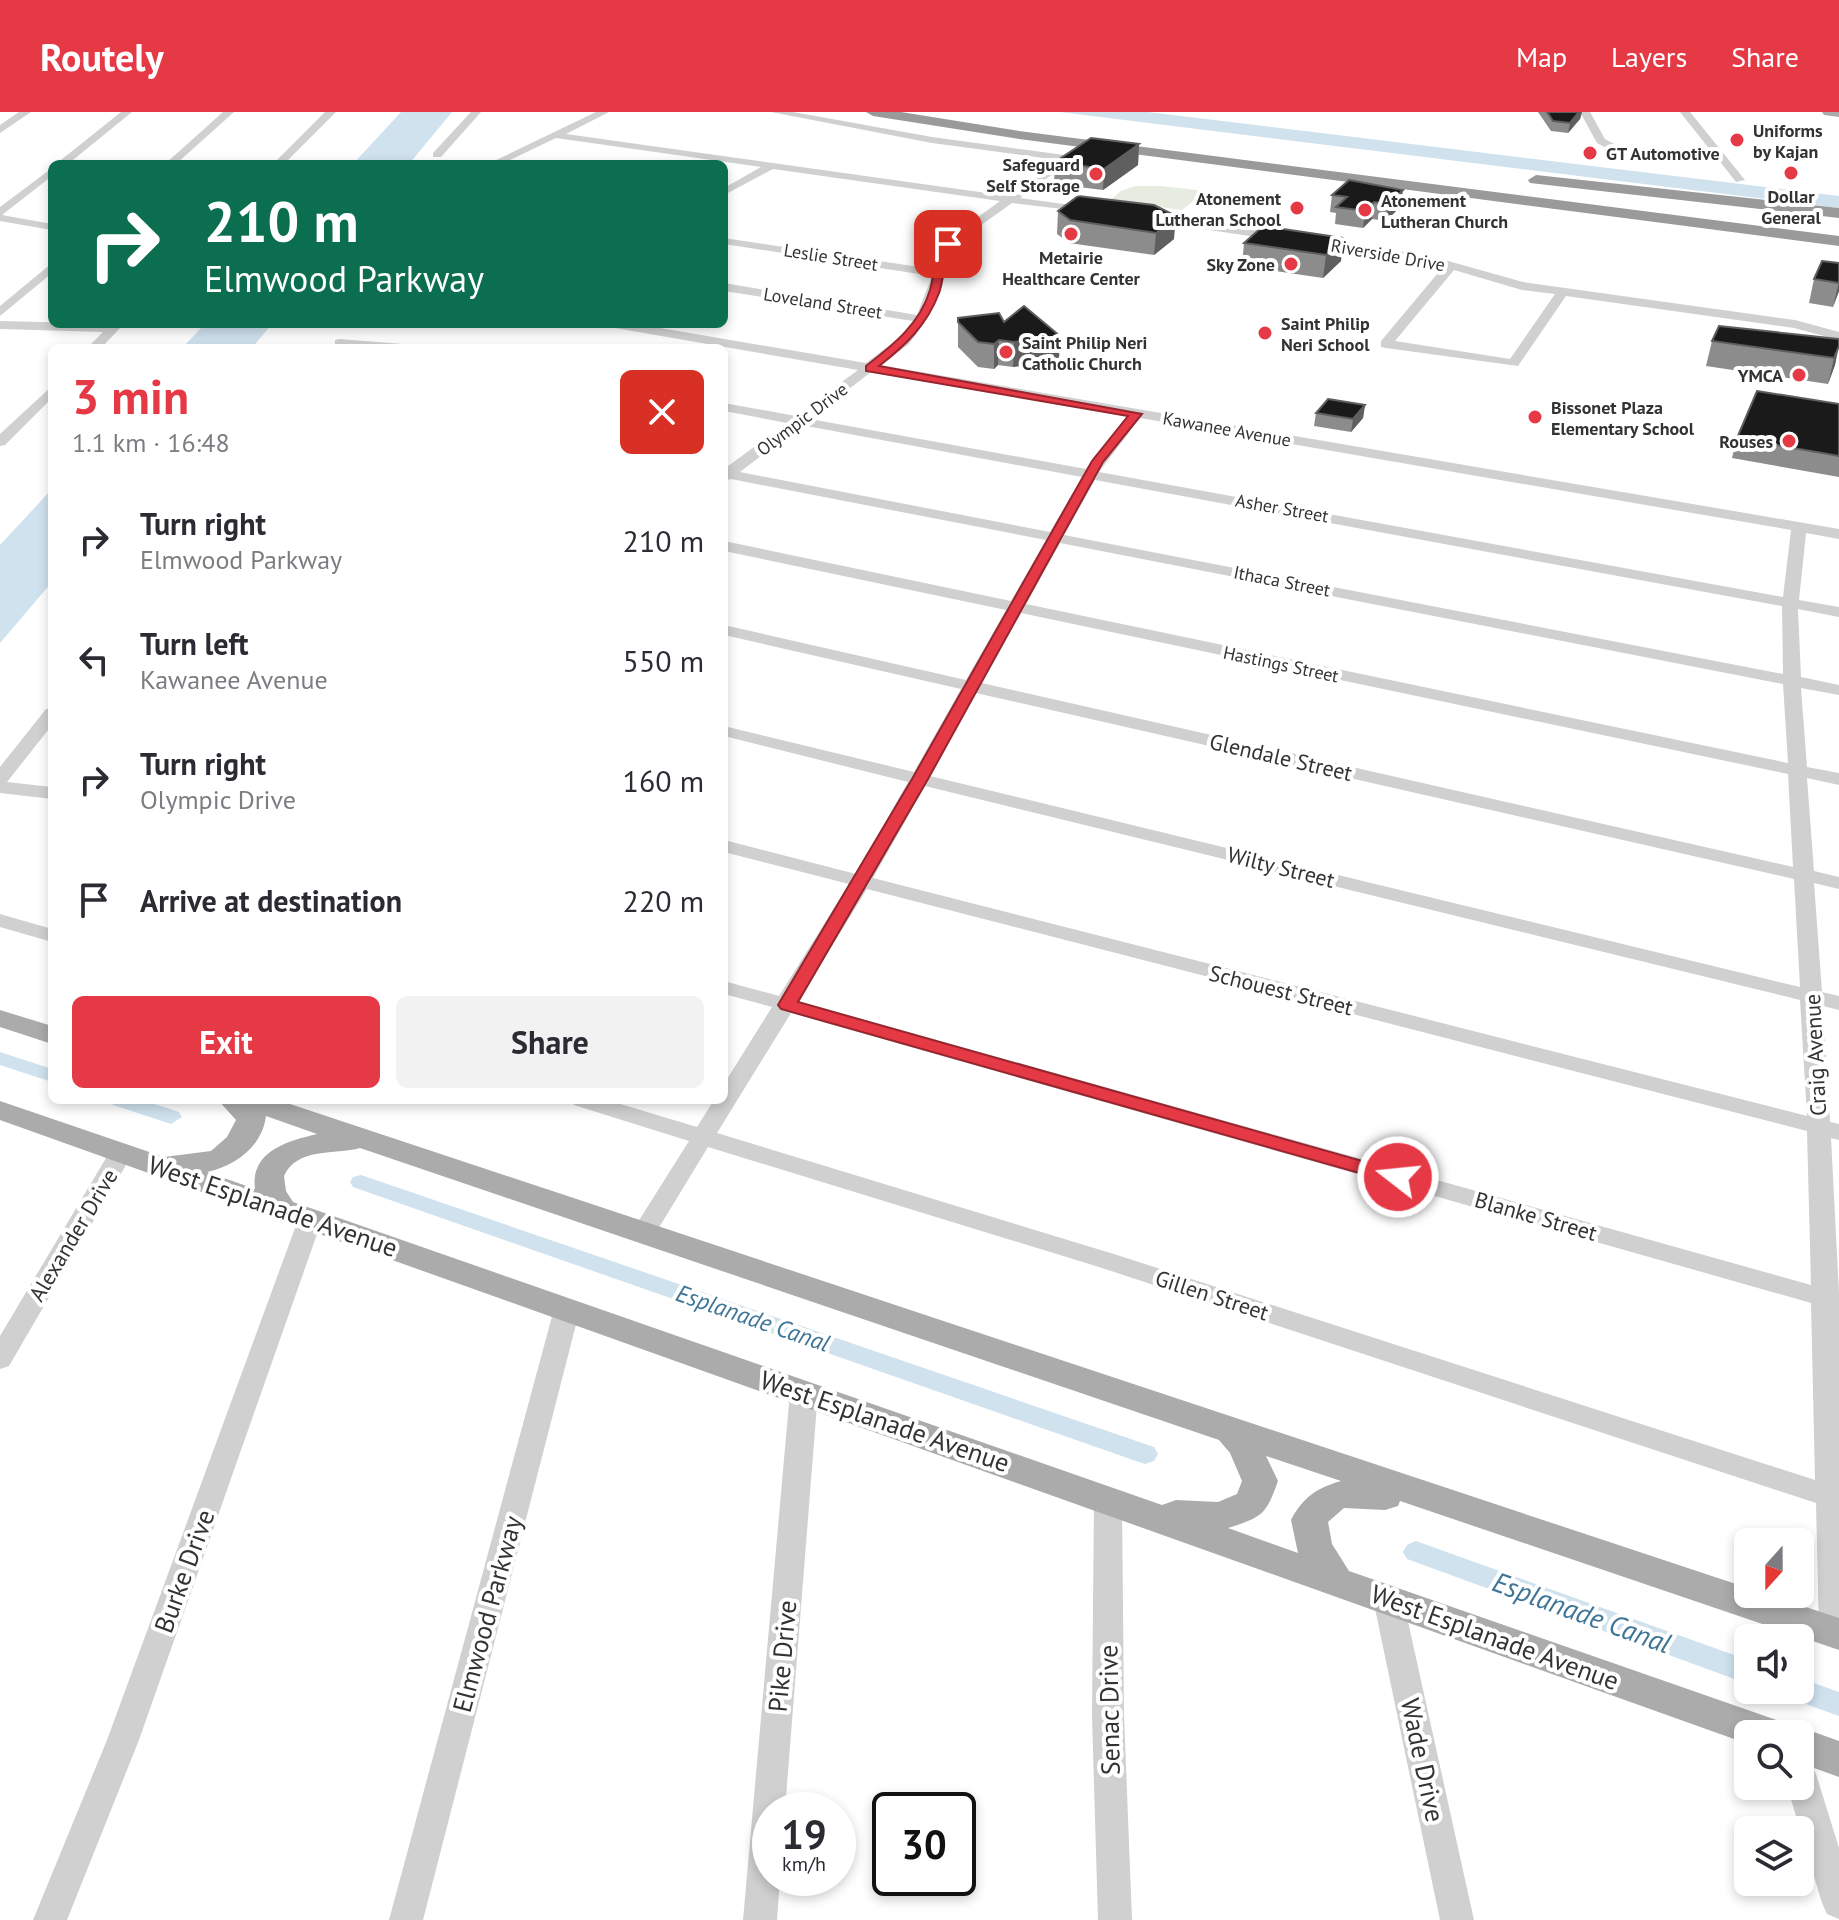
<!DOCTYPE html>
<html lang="en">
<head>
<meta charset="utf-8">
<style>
  body { margin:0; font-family:"PT Sans",sans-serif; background:#f2f2f3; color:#2b2b33; height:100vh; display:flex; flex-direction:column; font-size:30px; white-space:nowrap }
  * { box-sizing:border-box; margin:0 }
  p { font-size:26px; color:#7c7c81 }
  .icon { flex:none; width:44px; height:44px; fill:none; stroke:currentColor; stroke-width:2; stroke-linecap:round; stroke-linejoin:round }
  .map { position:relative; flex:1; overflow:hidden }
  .panel { position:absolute; left:48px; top:232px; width:680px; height:760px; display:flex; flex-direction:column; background:#fff; border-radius:12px; box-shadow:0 4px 12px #0003 }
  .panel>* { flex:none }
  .top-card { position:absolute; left:48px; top:48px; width:680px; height:168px; border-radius:12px; box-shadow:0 4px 12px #0003; background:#0b6e4f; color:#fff; overflow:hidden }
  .needle { width:52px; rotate:201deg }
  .buttons { position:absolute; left:1734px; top:1416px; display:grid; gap:16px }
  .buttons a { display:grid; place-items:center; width:80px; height:80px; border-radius:12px; background:#fff; box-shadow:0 4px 12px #0003; font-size:40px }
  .speed { position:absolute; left:752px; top:1680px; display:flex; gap:16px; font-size:40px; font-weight:700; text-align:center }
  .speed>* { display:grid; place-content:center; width:104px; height:104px; border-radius:50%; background:#fff; box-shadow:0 4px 12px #0003; line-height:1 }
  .speed small { font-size:20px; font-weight:400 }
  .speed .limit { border:4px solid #111; border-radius:12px; background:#fff; color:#111 }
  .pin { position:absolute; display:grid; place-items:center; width:68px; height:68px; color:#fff; margin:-34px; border-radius:16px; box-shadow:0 4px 12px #0006 }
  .me { position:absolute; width:88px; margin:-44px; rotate:286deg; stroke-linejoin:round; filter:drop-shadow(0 0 6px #0008) }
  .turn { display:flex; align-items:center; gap:28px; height:168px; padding:0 24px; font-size:36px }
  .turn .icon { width:104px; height:104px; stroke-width:2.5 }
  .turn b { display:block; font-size:56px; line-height:68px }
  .round { display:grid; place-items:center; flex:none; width:84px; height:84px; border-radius:12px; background:#f2f2f3 }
  .headline { display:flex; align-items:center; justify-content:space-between; height:136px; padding:0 24px }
  h1 { font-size:48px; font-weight:700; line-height:60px; color:#e63946 }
  .cta { display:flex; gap:16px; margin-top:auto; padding:16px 24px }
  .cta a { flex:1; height:92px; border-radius:12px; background:#e63946; color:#fff; font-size:32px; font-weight:700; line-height:92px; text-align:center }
  .cta a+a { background:#f2f2f3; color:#2b2b33 }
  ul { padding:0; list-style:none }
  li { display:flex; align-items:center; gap:24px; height:120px; padding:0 24px }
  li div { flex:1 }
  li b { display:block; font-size:30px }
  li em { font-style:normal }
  header { display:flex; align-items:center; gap:48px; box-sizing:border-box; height:112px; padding:0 40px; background:#e63946; color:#fff }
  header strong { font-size:38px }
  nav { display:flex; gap:44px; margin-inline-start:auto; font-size:28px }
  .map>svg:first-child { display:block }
</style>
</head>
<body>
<header>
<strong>Routely</strong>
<nav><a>Map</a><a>Layers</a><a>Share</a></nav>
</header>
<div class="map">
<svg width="1839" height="1808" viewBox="0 0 1839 1808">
  <rect width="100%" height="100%" fill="#fff"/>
  <path fill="#e6ecdf" d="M1135 74H1161L1205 79 1182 98 1110 88 1121 79Z"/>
  <g fill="#cfe2ee">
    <path d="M401 0H452L409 52H353Z"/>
    <path d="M1060 0H1148L1839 84V96Z"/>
    <path d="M205 212H272L252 236H182Z"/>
    <path d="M52 377V470L0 531V433Z"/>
  </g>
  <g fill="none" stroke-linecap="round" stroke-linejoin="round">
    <g fill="#cfe2ee" fill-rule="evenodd">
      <path d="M0 940 52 957V970L0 953Z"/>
      <path d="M109 988H142L179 1000 182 1005 171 1012 113 993Z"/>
      <path d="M361 1063 1154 1335 1158 1342 1154 1349 1145 1352 1136 1349 353 1075 350 1070 353 1065Z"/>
      <path d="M1416 1429 1748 1548V1572L1407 1447 1403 1440 1407 1433Z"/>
      <path d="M1800 1566 1839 1580V1604L1789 1586 1785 1578H1800Z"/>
    </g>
    <g fill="#d0d0d0" fill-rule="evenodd">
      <path d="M19 0H31L0 21V13Z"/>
      <path d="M121 0H132L68 52H56Z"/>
      <path d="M223 0H234L176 52H165Z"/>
      <path d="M325 0H336L284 52H273Z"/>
      <path d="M471 0H481L441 45H433V41Z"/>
      <path d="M596 0H609L566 22 1008 84 1058 48 932 31 771 0H793L932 25 1072 44V48L1020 86 1092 96 1098 99 1096 101 1012 91 952 134 940 181 927 207 909 232 880 253 1839 417V427L1806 421 1799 488 1839 495V505L1798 497 1801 565 1839 573V583L1801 576 1807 655 1839 661V673L1807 666 1814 759 1839 765V777L1814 771 1822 880 1839 884V898L1823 894 1830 1010 1839 1012V1028L1831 1026 1839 1181V1532L1823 1530 1819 1521 1816 1391 1099 1155 708 1035 652 1127 643 1129 634 1127 631 1121 689 1029 574 993 570 988H607L697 1015 714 988H724V972L772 895 724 882V869L779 884 849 772 724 740V728L856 762 908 670 724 624V614L914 660 961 577 724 523V513L966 568 1006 498 724 439V429L1011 489 1046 428 731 367 724 369V357L787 311 724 299V291L796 304 858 258 615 216 609 212H637L866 251 899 226 913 209 724 179V171L917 203 932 164 724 132V126L933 157 944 130 1000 89 773 57 724 83V76L761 55 556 26 502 52H488ZM871 260 1127 304 1086 357 810 307ZM1140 306 1791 418 1783 485 1099 360ZM801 313 1082 365 1050 420 740 360ZM1095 368 1782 494 1783 562 1064 423ZM1060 431 1783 572 1788 651 1026 492ZM1021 501 1788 662 1793 755 982 571ZM976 581 1794 767 1800 875 930 664ZM925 674 1800 888 1807 1004 873 766ZM867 777 1807 1019 1811 1173 798 889ZM791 901 1811 1191 1815 1368 1117 1143 717 1021Z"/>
      <path d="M1580 0H1590L1605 27 1616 33 1715 44 1680 0H1690L1745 68 1736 70 1721 51 1610 38 1597 31Z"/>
      <path d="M52 56V64L2 103 52 112V118L0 109V95Z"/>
      <path d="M1145 103 1378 135 1441 147 1523 170 1795 208 1839 220V228L1794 216 1566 184 1518 254 1386 236 1381 235V229L1443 155 1378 143 1141 108V104ZM1454 158 1522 178 1555 182 1510 247 1395 229Z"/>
      <path d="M52 151V161L0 204V194Z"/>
      <path d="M0 209 124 212 101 236H87L103 220 0 217Z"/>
      <path d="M340 227 402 232 409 236 335 234V228Z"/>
      <path d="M52 274V286L5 333 0 334V322Z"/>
      <path d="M52 596V613L7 670 52 675V687L0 681V655L46 597Z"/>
      <path d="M0 802 52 817V830L0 815Z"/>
      <path d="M121 1033 129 1036 133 1041 9 1254 0 1257V1224L109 1041 113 1036Z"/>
      <path d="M310 1100 319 1102 322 1108 139 1628 67 1808H33L107 1628 298 1108 301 1102Z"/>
      <path d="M567 1188 576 1191 580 1197 423 1808H389L554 1197 558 1191Z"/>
      <path d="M804 1270 814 1273 818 1280 785 1698H770V1766H780L777 1808H743L790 1280 794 1273Z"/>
      <path d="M1108 1377 1118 1380 1122 1388 1124 1603 1132 1808H1098L1092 1603 1094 1388 1098 1380Z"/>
      <path d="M1388 1475 1399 1478 1403 1487 1474 1808H1440L1373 1487 1377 1478Z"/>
      <path d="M1800 1648 1811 1652 1816 1662 1839 1736V1807L1827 1802 1822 1791 1787 1674H1800Z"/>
    </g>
    <g fill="#ababab" fill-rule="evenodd">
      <path d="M1822 0H1839V5L1824 3Z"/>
      <path d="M0 898 52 914V932L0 915Z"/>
      <path d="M218 988H278L1748 1476V1482H1767L1839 1506V1538L1400 1389 1398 1394 1385 1398 1344 1396 1328 1410 1332 1432 1349 1459 1782 1610 1787 1620 1800 1615 1839 1629V1665L1800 1651V1622H1748V1632L0 1008V989L164 1045 211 1039 227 1025 236 1008ZM266 1004 317 1022C288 1029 250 1039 255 1077L207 1060C235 1054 262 1035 266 1004ZM360 1036 1219 1328 1230 1341 1242 1369 1237 1382 1218 1390 1176 1388 1162 1393 293 1090 286 1079 284 1064C297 1035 335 1043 360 1036ZM1266 1344 1341 1369C1317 1376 1303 1385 1291 1408L1298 1441 1228 1416C1262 1405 1266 1403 1278 1369Z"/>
    </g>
    <g fill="#9a9a9a" fill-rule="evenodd">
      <path d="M866 0H901L1019 19 1839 124V134L1019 27 873 4Z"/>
      <path d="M1536 63 1839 96V106L1530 71 1528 68Z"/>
    </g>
  </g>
  <g fill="#8c8c8c">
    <path d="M1538 0H1582L1580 7 1568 21 1551 19Z"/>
    <path d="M1139 32 1138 53 1103 78 1054 72 1055 50Z"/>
    <path d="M1332 83 1401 94 1386 109 1372 107 1363 116 1335 112 1336 101 1330 100Z"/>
    <path d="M1078 84 1174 127 1154 143 1069 131 1057 122 1058 99Z"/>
    <path d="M1343 126 1341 149 1323 166 1242 154 1244 131Z"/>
    <path d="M1839 151V179L1833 195 1809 191 1814 167Z"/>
    <path d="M958 206 1004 210 1059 249 1013 255 998 253 994 257 978 255 958 235Z"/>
    <path d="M1839 227 1835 253 1828 272 1706 254 1712 229Z"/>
    <path d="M1839 292V365L1732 346 1737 326Z"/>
    <path d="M1365 293 1363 306 1351 320 1314 314 1316 301Z"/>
  </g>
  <g fill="#5f5f5f">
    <path d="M1579 0H1582L1580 7 1568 21 1570 11Z"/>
    <path d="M1139 32 1138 53 1103 78 1104 57Z"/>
    <path d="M1403 78 1401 94 1386 109 1388 92Z"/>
    <path d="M1374 90 1372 107 1363 116 1365 99Z"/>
    <path d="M1176 104 1174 127 1154 143 1156 121Z"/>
    <path d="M1343 126 1341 149 1323 166 1326 143Z"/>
    <path d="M1839 170V179L1833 195Z"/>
    <path d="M1060 224 1059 249 1013 255 1014 230Z"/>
    <path d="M999 228 998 253 994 257V232Z"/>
    <path d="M1839 234 1835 253 1828 272 1834 246Z"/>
    <path d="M1365 293 1363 306 1351 320 1353 307Z"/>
  </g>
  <g fill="#1a1a1a" stroke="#5f5f5f" stroke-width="2">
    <path d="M1547 0H1579L1570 11 1553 9Z"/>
    <path d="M1091 26 1139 32 1104 57 1055 50Z"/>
    <path d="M1349 68 1403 78 1388 92 1374 90 1365 99 1336 95 1347 85 1332 83Z"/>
    <path d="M1078 84 1154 93 1176 104 1156 121 1070 108 1058 99Z"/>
    <path d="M1263 114 1343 126 1326 143 1244 131Z"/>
    <path d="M1822 149 1839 151V171L1814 167Z"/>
    <path d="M1024 194 1060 224 1014 230 999 228 994 232 978 230 958 210V206L999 201 1004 210Z"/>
    <path d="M1719 214 1839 227V234L1834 246 1712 229Z"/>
    <path d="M1757 279 1839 292V344L1737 326Z"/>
    <path d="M1328 287 1365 293 1353 307 1316 301Z"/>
  </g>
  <path fill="#e63946" stroke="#96252e" stroke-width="2" d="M945 130 953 132C942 146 945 165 939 181 927 213 905 234 879 254L1142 302 1103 350 928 667 798 890 1405 1061 1408 1065 1405 1070H1391L781 897 778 893 912 667 1092 349 1128 304 866 259V254C893 233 920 212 930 178 935 161 933 144 945 130Z"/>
  <g fill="#e63946" stroke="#fff" stroke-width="3">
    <circle cx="1737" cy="28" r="8"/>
    <circle cx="1590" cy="41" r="8"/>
    <circle cx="1791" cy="61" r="8"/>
    <circle cx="1096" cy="62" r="8"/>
    <circle cx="1297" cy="96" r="8"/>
    <circle cx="1365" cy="98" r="8"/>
    <circle cx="1071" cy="122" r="8"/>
    <circle cx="1291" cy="152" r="8"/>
    <circle cx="1265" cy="221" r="8"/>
    <circle cx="1006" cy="240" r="8"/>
    <circle cx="1799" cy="263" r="8"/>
    <circle cx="1535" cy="305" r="8"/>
    <circle cx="1789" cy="329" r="8"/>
  </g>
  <g text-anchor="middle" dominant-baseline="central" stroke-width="8" stroke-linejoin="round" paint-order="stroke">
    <g font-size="18" font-weight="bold" fill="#333" stroke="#fff" text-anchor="start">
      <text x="1753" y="18">Uniforms<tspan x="1753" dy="21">by Kajan</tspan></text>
      <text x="1606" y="41">GT Automotive</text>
      <text x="1080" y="52" text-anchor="end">Safeguard<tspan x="1080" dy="21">Self Storage</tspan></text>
      <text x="1791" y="84" text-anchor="middle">Dollar<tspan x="1791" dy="21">General</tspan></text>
      <text x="1281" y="86" text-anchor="end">Atonement<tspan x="1281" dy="21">Lutheran School</tspan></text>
      <text x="1381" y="88">Atonement<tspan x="1381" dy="21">Lutheran Church</tspan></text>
      <text x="1071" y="145" text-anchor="middle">Metairie<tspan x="1071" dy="21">Healthcare Center</tspan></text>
      <text x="1275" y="152" text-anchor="end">Sky Zone</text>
      <text x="1281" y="211">Saint Philip<tspan x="1281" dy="21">Neri School</tspan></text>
      <text x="1022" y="230">Saint Philip Neri<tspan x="1022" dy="21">Catholic Church</tspan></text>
      <text x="1783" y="263" text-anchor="end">YMCA</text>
      <text x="1551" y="295">Bissonet Plaza<tspan x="1551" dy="21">Elementary School</tspan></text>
      <text x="1773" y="329" text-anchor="end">Rouses</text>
    </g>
    <g font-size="18" fill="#333" stroke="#fff">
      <text transform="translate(1388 143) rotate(10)">Riverside Drive</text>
      <text transform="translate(831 145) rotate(9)">Leslie Street</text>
      <text transform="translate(823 191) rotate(9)">Loveland Street</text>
      <text transform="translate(802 307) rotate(-37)">Olympic Drive</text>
      <text transform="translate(1227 317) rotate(10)">Kawanee Avenue</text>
      <text transform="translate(1282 396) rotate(10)">Asher Street</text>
      <text transform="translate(1282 469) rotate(11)">Ithaca Street</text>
      <text transform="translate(1281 552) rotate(12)">Hastings Street</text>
    </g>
    <g font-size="22" fill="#333" stroke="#fff">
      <text transform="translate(1281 645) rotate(13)">Glendale Street</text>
      <text transform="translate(1281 755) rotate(14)">Wilty Street</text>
      <text transform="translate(1281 878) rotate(14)">Schouest Street</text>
      <text transform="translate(1815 943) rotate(-93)">Craig Avenue</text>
      <text transform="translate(1536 1104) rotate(16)">Blanke Street</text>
      <text transform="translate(73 1123) rotate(-59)">Alexander Drive</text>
      <text transform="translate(1212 1183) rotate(18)">Gillen Street</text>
    </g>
    <g font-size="24" font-style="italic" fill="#3f7597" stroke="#fff">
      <text transform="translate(753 1206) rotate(19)">Esplanade Canal</text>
    </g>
    <g font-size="26" fill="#333" stroke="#fff">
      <text transform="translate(273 1094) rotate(19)">West Esplanade Avenue</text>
      <text transform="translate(885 1309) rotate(19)">West Esplanade Avenue</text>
      <text transform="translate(184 1459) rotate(-70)">Burke Drive</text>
      <text transform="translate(487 1502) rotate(-75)">Elmwood Parkway</text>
      <text transform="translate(1495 1525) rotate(20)">West Esplanade Avenue</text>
      <text transform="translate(782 1544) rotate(-85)">Pike Drive</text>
      <text transform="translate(1109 1598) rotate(-91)">Senac Drive</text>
      <text transform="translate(1423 1648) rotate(78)">Wade Drive</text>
    </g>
    <g font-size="28" font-style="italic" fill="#3f7597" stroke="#fff">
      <text transform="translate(1582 1500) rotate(20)">Esplanade Canal</text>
    </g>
  </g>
</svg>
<div class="buttons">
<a><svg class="needle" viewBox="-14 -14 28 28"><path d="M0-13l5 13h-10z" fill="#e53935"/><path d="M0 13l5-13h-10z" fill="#7c7c81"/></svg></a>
<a><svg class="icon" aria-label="sound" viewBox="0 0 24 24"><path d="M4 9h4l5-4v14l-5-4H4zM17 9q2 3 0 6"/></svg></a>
<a><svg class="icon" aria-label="search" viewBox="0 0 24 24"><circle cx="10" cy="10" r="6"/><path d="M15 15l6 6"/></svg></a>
<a><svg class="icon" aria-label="layers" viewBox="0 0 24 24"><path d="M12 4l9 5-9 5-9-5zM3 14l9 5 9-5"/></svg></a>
</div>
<div class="speed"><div>19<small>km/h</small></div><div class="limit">30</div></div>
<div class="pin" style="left:948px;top:132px;background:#d93025"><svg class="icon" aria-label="arrive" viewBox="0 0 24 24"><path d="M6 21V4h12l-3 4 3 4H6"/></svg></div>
<svg class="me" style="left:1398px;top:1065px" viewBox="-20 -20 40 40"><circle r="17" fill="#e63946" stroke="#fff" stroke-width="3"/><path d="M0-11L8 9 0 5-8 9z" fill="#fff"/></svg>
<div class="top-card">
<div class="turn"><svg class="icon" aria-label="right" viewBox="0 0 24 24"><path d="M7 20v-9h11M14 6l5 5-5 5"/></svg><div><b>210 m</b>Elmwood Parkway</div></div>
</div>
<section class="panel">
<div class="headline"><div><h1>3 min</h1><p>1.1 km · 16:48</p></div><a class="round" style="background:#d93025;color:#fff"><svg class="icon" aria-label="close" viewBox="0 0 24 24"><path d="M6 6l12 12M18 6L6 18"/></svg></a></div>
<ul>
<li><svg class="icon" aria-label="right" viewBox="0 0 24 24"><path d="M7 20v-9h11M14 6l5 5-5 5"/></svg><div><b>Turn right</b><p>Elmwood Parkway</p></div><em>210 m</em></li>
<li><svg class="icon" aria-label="left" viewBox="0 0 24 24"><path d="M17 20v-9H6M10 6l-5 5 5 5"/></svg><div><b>Turn left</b><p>Kawanee Avenue</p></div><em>550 m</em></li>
<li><svg class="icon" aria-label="right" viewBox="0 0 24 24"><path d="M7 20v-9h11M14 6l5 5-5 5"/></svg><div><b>Turn right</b><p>Olympic Drive</p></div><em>160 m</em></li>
<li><svg class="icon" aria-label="arrive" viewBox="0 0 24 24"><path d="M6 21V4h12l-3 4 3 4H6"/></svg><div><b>Arrive at destination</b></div><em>220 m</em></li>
</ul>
<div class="cta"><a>Exit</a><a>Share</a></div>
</section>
</div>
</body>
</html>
